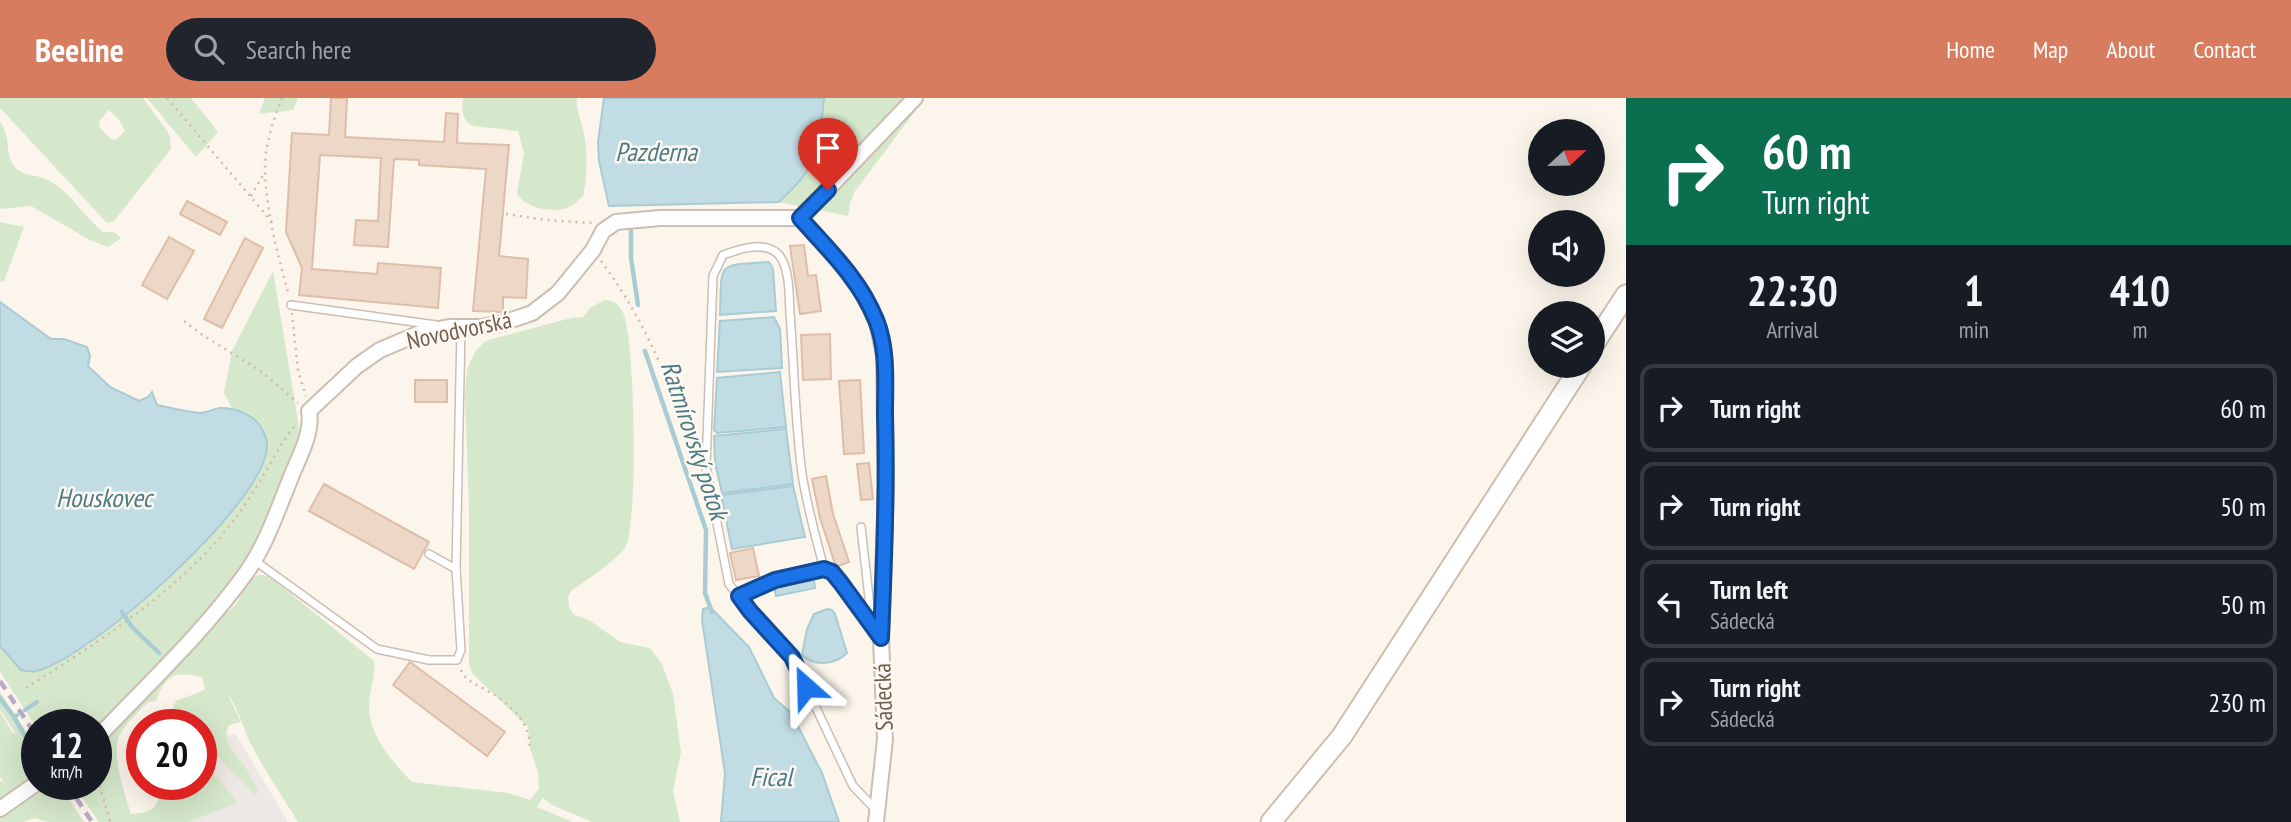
<!DOCTYPE html>
<html lang="en">
<head>
<meta charset="utf-8">
<style>
  body { margin:0; font-family:"PT Sans Narrow",sans-serif; background:#20242c; color:#f1f3f6; height:100vh; display:flex; flex-direction:column; font-size:26px; white-space:nowrap }
  * { box-sizing:border-box; margin:0 }
  p { font-size:23px; color:#9ea1a6 }
  .icon { flex:none; width:38px; height:38px; fill:none; stroke:currentColor; stroke-width:2; stroke-linecap:round; stroke-linejoin:round }
  .map { position:relative; flex:1; overflow:hidden }
  .side { display:flex; flex-direction:column; background:#171b24; width:665px }
  .side>* { flex:none }
  .hud { background:#0b6e4f; color:#fff; overflow:hidden }
  .needle { width:46px; rotate:68deg }
  .controls { position:absolute; left:1528px; top:21px; display:grid; gap:14px }
  .controls a { display:grid; place-items:center; width:77px; height:77px; border-radius:50%; background:#171b24; box-shadow:0 7px 28px #0002; font-size:35px }
  .speed { position:absolute; left:21px; top:611px; display:flex; gap:14px; font-size:35px; font-weight:700; text-align:center }
  .speed>* { display:grid; place-content:center; width:91px; height:91px; border-radius:50%; background:#171b24; box-shadow:0 7px 28px #0002; line-height:1 }
  .speed small { font-size:18px; font-weight:400 }
  .speed .limit { border:10px solid #d22; background:#fff; color:#111 }
  .pin { position:absolute; display:grid; place-items:center; width:60px; height:60px; color:#fff; margin:-72px -30px; border-radius:50% 50% 50% 0; rotate:-45deg; box-shadow:0 0 7px #0007 }
  .pin .icon { rotate:45deg }
  .me { position:absolute; width:77px; margin:-38px; rotate:335deg; stroke-linejoin:round; filter:drop-shadow(0 0 5px #0008) }
  .turn { display:flex; align-items:center; gap:24px; height:147px; padding:0 21px; font-size:32px }
  .turn .icon { width:91px; height:91px; stroke-width:2.5 }
  .turn b { display:block; font-size:49px; line-height:60px }
  .eta { display:flex; justify-content:space-evenly; align-items:center; height:119px; text-align:center }
  .eta b { font-size:42px; font-weight:800; line-height:49px }
  ul { padding:0; list-style:none }
  li { display:flex; align-items:center; gap:21px; height:88px; margin:0 14px 10px; padding:0 7px; border:4px solid #363941; border-radius:14px }
  li div { flex:1 }
  li b { display:block; font-size:26px }
  li em { font-style:normal }
  header { display:flex; align-items:center; gap:42px; box-sizing:border-box; height:98px; padding:0 35px; background:#d77c5e; color:#fff }
  header strong { font-size:33px }
  nav { display:flex; gap:38px; margin-inline-start:auto; font-size:24px }
  .search { width:490px; height:63px; background:#20242c; display:flex; align-items:center; gap:18px; box-sizing:border-box; padding:0 24px; border-radius:38px; color:#9ea1a6; font-size:26px }
  main { display:flex; flex:1; min-height:0 }
  .map>svg:first-child { display:block }
</style>
</head>
<body>
<header>
<strong>Beeline</strong>
<div class="search"><svg class="icon" aria-label="search" viewBox="0 0 24 24"><circle cx="10" cy="10" r="6"/><path d="M15 15l6 6"/></svg>Search here</div>
<nav><a>Home</a><a>Map</a><a>About</a><a>Contact</a></nav>
</header>
<main>
<div class="map">
<svg width="1626" height="724" viewBox="0 0 1626 724">
  <rect width="100%" height="100%" fill="#fbf5eb"/>
  <path fill="#ede8e3" d="M236 636 288 724H164L201 686V641Z"/>
  <g fill="#d6e8cb" fill-rule="evenodd">
    <path d="M0 0H143L167 33 170 39 171 51 114 123 107 125 0 10ZM109 12 119 22 125 33 116 42 111 41 100 30 99 23Z"/>
    <path d="M147 0H191L218 34 196 59Z"/>
    <path d="M265 0H298L293 12 259 16Z"/>
    <path d="M463 0H577C576 11 579 16 582 27 588 48 588 77 583 98 578 102 574 107 569 109 555 116 523 110 517 95L524 55 518 33 473 28C462 22 461 11 463 0Z"/>
    <path d="M824 0H925L855 93 850 105 848 118 779 104 799 83 816 45Z"/>
    <path d="M0 23C12 42 4 54 14 68 22 79 37 76 48 82 71 95 84 118 103 134H114L121 140 108 149 90 142 31 108 0 111Z"/>
    <path d="M0 124 24 129 4 183 0 184Z"/>
    <path d="M273 173 301 341 281 394 239 473 214 506 110 620 96 633V626H37V630L0 574V548L21 572 88 547 157 490 268 349 263 331 256 323 246 316 233 312 224 295 232 253Z"/>
    <path d="M605 202C614 202 621 208 624 217 635 248 638 420 626 448 622 458 583 485 572 492L568 499 569 509 574 517 589 522 620 544 650 550 662 566 673 596 681 654 673 693 680 724H592L552 707 543 700 537 709 573 724H298C282 698 264 672 250 644 242 627 238 610 227 595L241 624 229 627C221 645 234 653 244 667 249 675 253 684 258 693L256 698 217 658 201 655V626H167L176 603 205 592 202 579C175 573 167 575 156 603L149 604 144 608C135 617 125 627 119 638 111 656 125 697 131 716 155 715 160 708 159 686H201V660L238 705 188 724H99L73 686H96V648L205 530 211 531C217 520 228 516 235 507 246 494 247 470 270 479L374 563C376 578 369 593 369 608 369 638 392 663 412 684L508 695 530 702 539 691 538 674 530 650 528 629 473 576 469 567V412L465 294 467 272 474 256 481 247 488 242 571 220 583 219 591 209Z"/>
    <path d="M0 594 37 650V680L0 704V683L5 685 0 679V614L12 634 16 636 0 612Z"/>
    <path d="M44 686H59L84 724H48L35 720 23 724H0V716Z"/>
  </g>
  <g fill="#c1dde3" stroke="#a9ccd4" stroke-width="2">
    <path d="M604 0H824C822 22 818 51 808 71 801 84 789 94 779 104L609 108 599 63 598 44Z"/>
    <path d="M769 164 773 171 776 213 720 217C722 164 715 167 769 164Z"/>
    <path d="M0 204 51 241H64L87 249 90 258 88 268 110 289 139 303 148 299 152 294 157 307C171 310 186 314 200 315 208 315 212 311 220 310 231 309 247 315 255 322 262 328 268 341 267 350 262 408 92 558 37 573 32 574 26 573 21 572L0 548Z"/>
    <path d="M774 219 780 231 782 270 717 274 720 223Z"/>
    <path d="M780 274 786 329 717 335 714 332 717 280Z"/>
    <path d="M786 331 793 386 722 395 715 365 714 338Z"/>
    <path d="M793 388 805 439 732 451 721 397Z"/>
    <path d="M814 482 815 490 776 498 774 490Z"/>
    <path d="M710 509 749 549 774 600 791 615 822 675 839 724H721L725 675 702 522 703 511Z"/>
    <path d="M827 511 832 512 835 516 847 555C835 567 814 569 802 557L807 531 814 516Z"/>
  </g>
  <g fill="none" stroke-linecap="round" stroke-linejoin="round">
    <g stroke="#a9ccd4" stroke-width="4.5">
      <path d="M631 133V160L638 207"/>
      <path d="M645 253 706 432 705 495 712 514"/>
      <path d="M122 514 132 529 159 555"/>
      <path d="M0 600 14 619 17 617"/>
      <path d="M25 612 37 604"/>
      <path d="M14 619 37 659"/>
    </g>
  </g>
  <g fill="#edd7c6" stroke="#debea8" stroke-width="2">
    <path d="M331 0H347L345 39 444 44 446 15 458 16 457 45 509 47 499 158 528 161 526 200 503 199V214L473 213 486 71 419 67V62L394 61 388 149 354 147 356 122 378 123 381 60 320 57 312 171 377 176 378 165 441 170 438 210 299 197 302 170 286 134 292 35 329 37Z"/>
    <path d="M187 103 227 124 220 137 180 116Z"/>
    <path d="M169 139 194 153 167 201 142 187Z"/>
    <path d="M245 140 263 150 222 230 204 221Z"/>
    <path d="M804 147 808 178 816 177 821 213 800 216 790 148Z"/>
    <path d="M830 236 831 281 803 282 801 237Z"/>
    <rect x="415" y="282" width="32" height="22"/>
    <path d="M860 282 864 355 844 356 839 283Z"/>
    <path d="M869 365 873 401 861 402 857 366Z"/>
    <path d="M826 378 833 416 849 464 836 469 820 420 812 381Z"/>
    <path d="M324 386 429 444 414 471 309 413Z"/>
    <path d="M753 450 759 478 736 482 730 455Z"/>
    <path d="M410 564 505 634 487 658 393 587Z"/>
  </g>
  <g fill="none" stroke-linecap="round" stroke-linejoin="round">
    <g stroke="#ccbeb2" stroke-width="10">
      <g id="lane">
        <path d="M291 207 436 227"/>
        <path d="M861 429 872 526"/>
        <path d="M429 456 456 471"/>
        <path d="M254 462 377 551 429 562H457L461 552 456 471 461 230"/>
        <path d="M824 471C816 440 807 408 802 376 795 323 794 268 790 215 789 199 790 170 779 157 765 142 739 151 723 157L713 178 706 369 729 486 750 513 792 559 853 688 877 713"/>
        <path d="M739 498C755 490 813 466 828 473 836 476 873 527 880 537"/>
      </g>
    </g>
    <g stroke="#ccbeb2" stroke-width="18">
      <g id="street">
        <path d="M800 120 839 163 862 194 877 224 884 257 886 388 881 540 885 641 876 724"/>
        <path d="M800 120 915 0"/>
        <path d="M96 641C147 587 203 535 246 475 266 447 278 411 291 379 299 359 313 335 309 313L357 268 380 252 420 235 449 229H480L503 225 532 215 558 195 593 152 603 133 616 124 660 120H800"/>
        <path d="M0 711 37 685"/>
      </g>
    </g>
    <g stroke="#cebeb0" stroke-width="23">
      <g id="secondary">
        <path d="M1592 249 1626 197"/>
        <path d="M1271 724 1342 638 1581 268"/>
      </g>
    </g>
    <g stroke="#d3baa8" stroke-width="2.5" stroke-dasharray="2 5" stroke-linecap="butt">
      <path d="M167 0 272 124"/>
      <path d="M282 0C273 23 264 49 265 75 267 116 278 159 289 198"/>
      <path d="M251 98 265 74"/>
      <path d="M506 116 546 122 592 125"/>
      <path d="M601 163C631 202 671 276 678 325"/>
      <path d="M292 215 298 273 306 298"/>
      <path d="M184 223 201 236 262 274 298 305"/>
      <path d="M461 572C465 583 476 586 486 592 507 603 533 625 529 651"/>
      <path d="M26 590C98 544 172 498 227 431 243 411 256 390 269 368 277 354 284 340 295 328"/>
      <path d="M96 674 110 724"/>
    </g>
    <use href="#lane" stroke="#fff" stroke-width="7"/>
    <use href="#street" stroke="#fff" stroke-width="14"/>
    <use href="#secondary" stroke="#fff" stroke-width="19"/>
    <g stroke="#b9aac5" stroke-width="4.5" stroke-dasharray="10 7" stroke-linecap="butt">
      <path d="M0 583 37 639"/>
      <path d="M67 686 92 724"/>
    </g>
  </g>
  <g fill="none" stroke-linecap="round" stroke-linejoin="round">
    <g stroke="#114b97" stroke-width="18">
      <path id="route" d="M806 589 792 559 750 513 739 498 775 482 824 471 832 474 841 485 881 540C884 466 887 391 885 317 885 286 888 251 876 222 860 182 829 152 800 120L828 92"/>
    </g>
    <use href="#route" stroke="#1a73e8" stroke-width="12"/>
  </g>
  <g text-anchor="middle" dominant-baseline="central" stroke-width="5" stroke-linejoin="round" paint-order="stroke">
    <g font-size="24" fill="#745e50" stroke="#fdf9f2">
      <text transform="translate(459 232) rotate(-12)">Novodvorská</text>
      <text transform="translate(883 599) rotate(-92)">Sádecká</text>
    </g>
    <g font-size="26" font-style="italic" fill="#4c7a85" stroke="#fdf9f2">
      <text x="656" y="53">Pazderna</text>
      <text transform="translate(695 342) rotate(72)">Ratmírovský potok</text>
      <text x="104" y="399">Houskovec</text>
      <text x="771" y="678">Fical</text>
    </g>
  </g>
</svg>
<div class="controls">
<a><svg class="needle" viewBox="-14 -14 28 28"><path d="M0-13l5 13h-10z" fill="#e53935"/><path d="M0 13l5-13h-10z" fill="#9ea1a6"/></svg></a>
<a><svg class="icon" aria-label="sound" viewBox="0 0 24 24"><path d="M4 9h4l5-4v14l-5-4H4zM17 9q2 3 0 6"/></svg></a>
<a><svg class="icon" aria-label="layers" viewBox="0 0 24 24"><path d="M12 4l9 5-9 5-9-5zM3 14l9 5 9-5"/></svg></a>
</div>
<div class="speed"><div>12<small>km/h</small></div><div class="limit">20</div></div>
<div class="pin" style="left:828px;top:92px;background:#d93025"><svg class="icon" aria-label="arrive" viewBox="0 0 24 24"><path d="M6 21V4h12l-3 4 3 4H6"/></svg></div>
<svg class="me" style="left:806px;top:589px" viewBox="-20 -20 40 40"><path d="M0-17L14 15 0 8-14 15z" fill="#1a73e8" stroke="#fff" stroke-width="4"/></svg>
</div>
<section class="side">
<div class="hud">
<div class="turn"><svg class="icon" aria-label="right" viewBox="0 0 24 24"><path d="M7 20v-9h11M14 6l5 5-5 5"/></svg><div><b>60 m</b>Turn right</div></div>
</div>
<div class="eta">
<div><b>22:30</b><p>Arrival</p></div>
<div><b>1</b><p>min</p></div>
<div><b>410</b><p>m</p></div>
</div>
<ul>
<li><svg class="icon" aria-label="right" viewBox="0 0 24 24"><path d="M7 20v-9h11M14 6l5 5-5 5"/></svg><div><b>Turn right</b></div><em>60 m</em></li>
<li><svg class="icon" aria-label="right" viewBox="0 0 24 24"><path d="M7 20v-9h11M14 6l5 5-5 5"/></svg><div><b>Turn right</b></div><em>50 m</em></li>
<li><svg class="icon" aria-label="left" viewBox="0 0 24 24"><path d="M17 20v-9H6M10 6l-5 5 5 5"/></svg><div><b>Turn left</b><p>Sádecká</p></div><em>50 m</em></li>
<li><svg class="icon" aria-label="right" viewBox="0 0 24 24"><path d="M7 20v-9h11M14 6l5 5-5 5"/></svg><div><b>Turn right</b><p>Sádecká</p></div><em>230 m</em></li>
</ul>
</section>
</main>
</body>
</html>
